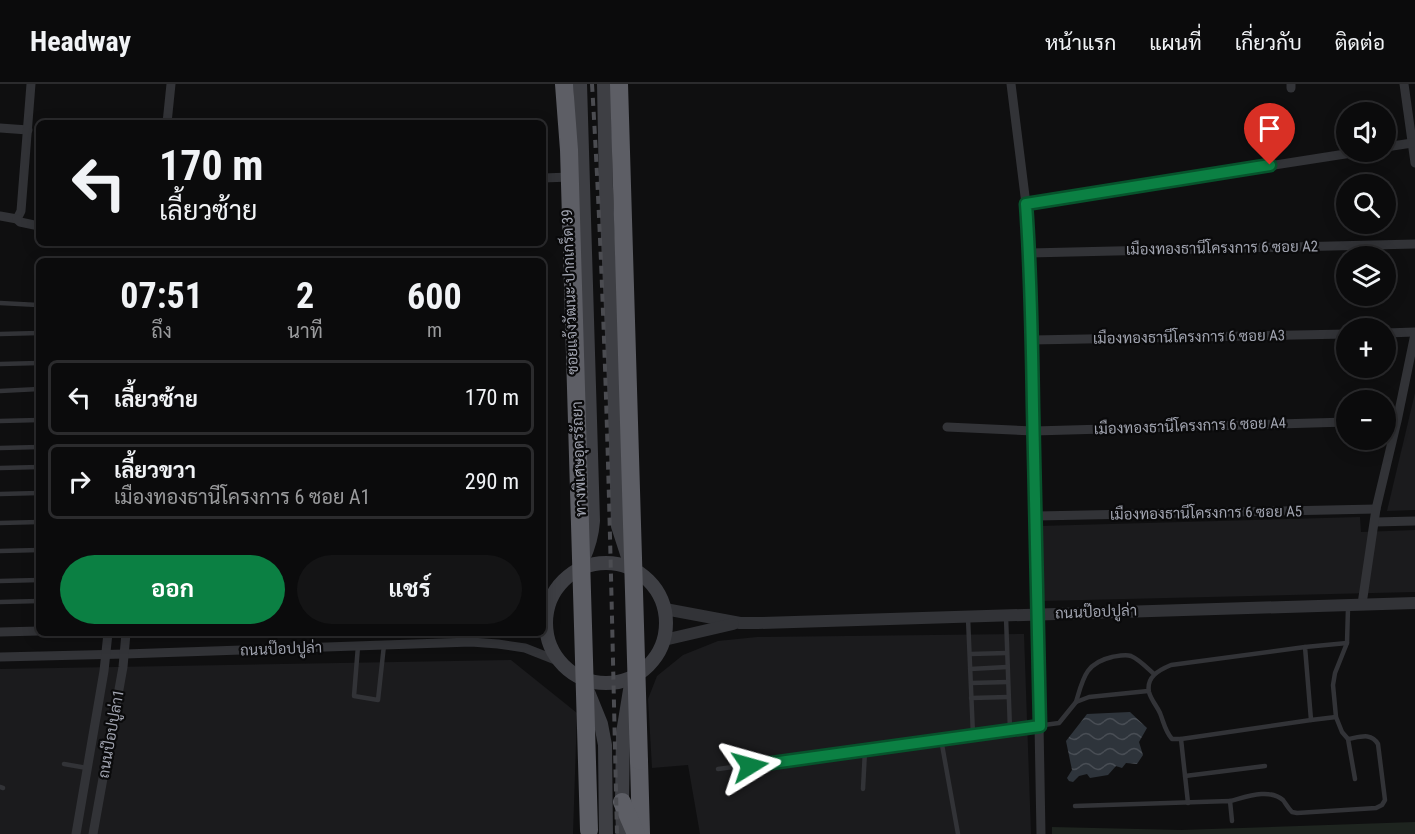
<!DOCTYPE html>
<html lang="th">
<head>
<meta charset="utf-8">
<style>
  body { margin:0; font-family:"Roboto Condensed",Sarabun,sans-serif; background:#141415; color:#f1f3f6; height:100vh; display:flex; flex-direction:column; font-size:22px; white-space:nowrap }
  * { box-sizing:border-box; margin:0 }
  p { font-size:20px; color:#9a9b9d }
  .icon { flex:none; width:33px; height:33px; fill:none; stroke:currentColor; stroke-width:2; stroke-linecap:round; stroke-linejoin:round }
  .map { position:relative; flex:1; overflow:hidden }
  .side { position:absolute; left:36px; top:174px; width:510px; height:378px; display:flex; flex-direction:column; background:#0b0b0c; border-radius:9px; box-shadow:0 3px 15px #0003,0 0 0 2px #2b2b2d }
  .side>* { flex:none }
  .top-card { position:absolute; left:36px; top:36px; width:510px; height:126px; border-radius:9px; box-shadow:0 3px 15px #0003,0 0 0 2px #2b2b2d; background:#0b0b0c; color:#f1f3f6; overflow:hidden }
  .controls { position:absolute; left:1336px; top:18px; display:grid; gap:12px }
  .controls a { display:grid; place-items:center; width:60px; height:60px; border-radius:50%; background:#0b0b0c; box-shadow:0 3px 15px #0003,0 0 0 2px #2b2b2d; font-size:30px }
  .pin { position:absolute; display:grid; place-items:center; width:51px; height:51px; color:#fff; margin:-62px -26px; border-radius:50% 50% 50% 0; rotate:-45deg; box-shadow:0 0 6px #0007 }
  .pin .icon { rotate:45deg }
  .me { position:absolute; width:66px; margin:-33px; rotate:82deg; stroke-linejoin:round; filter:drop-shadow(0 0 4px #0008) }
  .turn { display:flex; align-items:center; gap:21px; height:126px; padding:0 24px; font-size:27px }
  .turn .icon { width:78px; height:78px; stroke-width:2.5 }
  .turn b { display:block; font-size:42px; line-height:51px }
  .eta { display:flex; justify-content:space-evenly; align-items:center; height:102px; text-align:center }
  .eta b { font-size:36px; font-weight:700; line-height:42px }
  .primary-button { display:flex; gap:12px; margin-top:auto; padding:12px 24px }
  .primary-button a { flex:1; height:69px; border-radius:36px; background:#0b8043; color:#fff; font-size:24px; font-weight:700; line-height:69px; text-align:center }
  .primary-button a+a { background:#141415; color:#f1f3f6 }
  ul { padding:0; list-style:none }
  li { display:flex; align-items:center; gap:18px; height:75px; margin:0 12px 9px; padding:0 12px; border:3px solid #2b2b2d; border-radius:9px }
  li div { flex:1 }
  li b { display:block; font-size:22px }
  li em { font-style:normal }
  header { display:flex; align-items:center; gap:36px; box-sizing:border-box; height:84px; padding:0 30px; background:#0b0b0c; border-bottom:2px solid #2b2b2d }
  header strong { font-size:28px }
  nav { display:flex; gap:33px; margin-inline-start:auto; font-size:21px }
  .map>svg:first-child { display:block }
</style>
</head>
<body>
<header>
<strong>Headway</strong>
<nav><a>หน้าแรก</a><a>แผนที่</a><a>เกี่ยวกับ</a><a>ติดต่อ</a></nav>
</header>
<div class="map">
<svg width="1415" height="750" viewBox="0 0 1415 750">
  <defs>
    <pattern id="water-waves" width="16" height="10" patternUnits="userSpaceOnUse" patternTransform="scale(1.5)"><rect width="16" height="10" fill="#2e343b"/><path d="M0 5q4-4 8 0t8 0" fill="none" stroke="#494e55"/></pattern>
  </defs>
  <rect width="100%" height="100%" fill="#0f0f10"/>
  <g fill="#1b1b1d">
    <path d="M1415 309V426L1387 427Z"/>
    <path d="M1360 433 1361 448 1415 446V508L1041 517 1039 442Z"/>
    <path d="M1024 550 1031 750H700L688 681 652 684 648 615 657 592 683 571 718 557 757 553Z"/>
    <path d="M511 576 577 629 573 750H0V585Z"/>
  </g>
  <path fill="#1e241f" d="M1415 738V750H1052V743L1181 746Z"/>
  <path fill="url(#water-waves)" d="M1130 628 1147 644 1139 658 1143 671 1137 680 1126 679 1122 684 1116 682 1108 691 1090 694 1087 690 1079 692 1073 698 1069 697 1067 694 1072 686 1066 657 1087 630Z"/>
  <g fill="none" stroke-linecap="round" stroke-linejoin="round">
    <g stroke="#323337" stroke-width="4.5">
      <path d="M0 219 38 221 39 223"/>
      <path d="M0 250 39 249"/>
      <path d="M0 280 39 279"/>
      <path d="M0 307 39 305"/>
      <path d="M0 337 39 336"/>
      <path d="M0 364 39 363"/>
      <path d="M0 384 39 383"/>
      <path d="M0 410 39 409"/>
      <path d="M0 439 39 438"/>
      <path d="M0 467 39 466"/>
      <path d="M0 497 39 496"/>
      <path d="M0 518 39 517"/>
      <path d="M1348 524 1347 559 1335 589 1333 601 1336 633 1342 648 1348 655 1355 695"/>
      <path d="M1006 533 1010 646"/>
      <path d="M968 534 973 651"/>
      <path d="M358 562 354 612 378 616 384 561"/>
      <path d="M1305 563 1171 581C1159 586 1146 593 1149 608 1151 616 1157 622 1160 629 1164 639 1165 647 1172 655H1181L1311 636"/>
      <path d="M970 570 1007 569"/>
      <path d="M970 585 1007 583"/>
      <path d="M971 599 1008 598"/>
      <path d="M971 614 1008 613"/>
      <path d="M1076 618C1083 595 1085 579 1112 573 1118 572 1125 570 1131 572 1140 576 1147 584 1154 590"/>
      <path d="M1336 633 1311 636 1305 563 1347 559"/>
      <path d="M941 655 958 750"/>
      <path d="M1181 655 1188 719"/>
      <path d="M64 680 87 684"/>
      <path d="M718 685 1059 639 1076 618 1089 613 1148 607"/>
      <path d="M1185 692 1265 682"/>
      <path d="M0 703 3 704"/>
      <path d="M863 705 865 666"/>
      <path d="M1230 717C1246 713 1269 704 1283 716 1286 720 1288 724 1292 728L1297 729 1376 724 1382 721 1385 716 1378 660C1371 648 1360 653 1348 655"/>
      <path d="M1075 722 1230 717 1232 737"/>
    </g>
    <g stroke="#323337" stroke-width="9">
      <path d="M1011 0 1026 120 1029 169 1037 432V530L1041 750"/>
      <path d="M1291 0V4"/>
      <path d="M1404 0 1415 79"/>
      <path d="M167 39 171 0"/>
      <path d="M0 44 28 46"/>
      <path d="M1386 63 1412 59"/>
      <path d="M543 94 570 93"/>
      <path d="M1026 120 1358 68"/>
      <path d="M0 132 17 135 21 127 31 0"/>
      <path d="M17 135 20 138 39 142"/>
      <path d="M1029 169 1415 160"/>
      <path d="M1386 249 1415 248"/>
      <path d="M1032 256 1347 250"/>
      <path d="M947 343 1034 347 1347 338"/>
      <path d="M1037 432 1376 425"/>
      <path d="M1375 438 1415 437"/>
      <path d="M1362 520 1376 425 1397 337 1415 250"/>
      <path d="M543 527 546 526"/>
      <path d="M0 548 39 547"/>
      <path d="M0 573 125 570 471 558 498 560 525 564 558 577"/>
      <path d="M76 750 104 587 108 549"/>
      <path d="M93 750 123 583 126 549"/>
    </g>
    <g stroke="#323337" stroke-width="12">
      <path d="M665 525 740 539H758L1415 519"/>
      <path d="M664 556 733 540"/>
    </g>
    <g stroke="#3e3f44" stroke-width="14">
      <path d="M580 0 593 437C592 451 589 462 583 475"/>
      <path d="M604 0 606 105 615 324 618 442 629 476"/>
      <circle cx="606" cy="539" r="60"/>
      <path d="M588 608 601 640 605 661 606 750"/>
      <path d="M623 750 622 718 623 649 631 600"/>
    </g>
    <g stroke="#5d5e65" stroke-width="18">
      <path d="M639 677 641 750"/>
      <path d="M622 718 636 750"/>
    </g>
    <path stroke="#4b4c51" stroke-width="4" stroke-dasharray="8 6" stroke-linecap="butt" d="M592 0C607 250 611 500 617 750"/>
    <g stroke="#5d5e65" stroke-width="18">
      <path d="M564 0 569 66 589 746"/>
      <path d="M619 0 639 677"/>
    </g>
  </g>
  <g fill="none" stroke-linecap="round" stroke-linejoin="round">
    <g stroke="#07532c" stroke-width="15">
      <path id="route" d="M750 682 1040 642C1037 536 1036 430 1033 324 1032 256 1031 188 1026 120L1270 81"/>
    </g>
    <use href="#route" stroke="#0b8043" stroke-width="10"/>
  </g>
  <g text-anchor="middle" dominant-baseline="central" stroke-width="4.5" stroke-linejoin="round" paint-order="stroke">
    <g font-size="15" fill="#a1a4b0" stroke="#0a0a0b">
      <text transform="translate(1222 164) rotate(-1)">เมืองทองธานีโครงการ 6 ซอย A2</text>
      <text transform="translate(570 208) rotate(-92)">ซอยแจ้งวัฒนะ-ปากเกร็ด 39</text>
      <text transform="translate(1189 253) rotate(-1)">เมืองทองธานีโครงการ 6 ซอย A3</text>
      <text transform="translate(1190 342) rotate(-2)">เมืองทองธานีโครงการ 6 ซอย A4</text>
      <text transform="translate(579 375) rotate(-92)">ทางพิเศษอุดรรัถยา</text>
      <text transform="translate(1206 429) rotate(-1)">เมืองทองธานีโครงการ 6 ซอย A5</text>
      <text transform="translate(1096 528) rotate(-2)">ถนนป๊อปปูล่า</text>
      <text transform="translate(281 565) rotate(-2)">ถนนป๊อปปูล่า</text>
      <text transform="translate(111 650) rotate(-80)">ถนนป๊อปปูล่า1</text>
    </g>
  </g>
</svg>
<div class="controls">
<a><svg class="icon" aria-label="sound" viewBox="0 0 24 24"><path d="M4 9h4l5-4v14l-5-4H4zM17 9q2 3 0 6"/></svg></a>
<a><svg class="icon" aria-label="search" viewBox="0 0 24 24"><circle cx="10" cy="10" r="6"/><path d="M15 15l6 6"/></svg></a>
<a><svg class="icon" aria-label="layers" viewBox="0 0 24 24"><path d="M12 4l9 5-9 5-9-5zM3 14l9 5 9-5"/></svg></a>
<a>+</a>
<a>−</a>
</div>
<div class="pin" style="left:1270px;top:81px;background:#d93025"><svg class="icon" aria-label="arrive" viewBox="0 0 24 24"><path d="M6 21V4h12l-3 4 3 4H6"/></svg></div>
<svg class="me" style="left:750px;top:682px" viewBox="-20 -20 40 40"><path d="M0-17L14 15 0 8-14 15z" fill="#0b8043" stroke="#fff" stroke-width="4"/></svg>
<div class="top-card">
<div class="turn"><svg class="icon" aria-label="left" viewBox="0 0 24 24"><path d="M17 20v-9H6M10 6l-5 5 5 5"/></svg><div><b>170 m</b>เลี้ยวซ้าย</div></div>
</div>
<section class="side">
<div class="eta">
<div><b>07:51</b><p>ถึง</p></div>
<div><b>2</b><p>นาที</p></div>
<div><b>600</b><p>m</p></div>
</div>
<ul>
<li><svg class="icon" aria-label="left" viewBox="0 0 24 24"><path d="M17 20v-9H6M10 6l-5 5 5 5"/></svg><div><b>เลี้ยวซ้าย</b></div><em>170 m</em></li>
<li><svg class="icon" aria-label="right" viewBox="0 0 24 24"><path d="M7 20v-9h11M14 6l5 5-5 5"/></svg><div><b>เลี้ยวขวา</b><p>เมืองทองธานีโครงการ 6 ซอย A1</p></div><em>290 m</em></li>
</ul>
<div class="primary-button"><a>ออก</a><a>แชร์</a></div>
</section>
</div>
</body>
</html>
